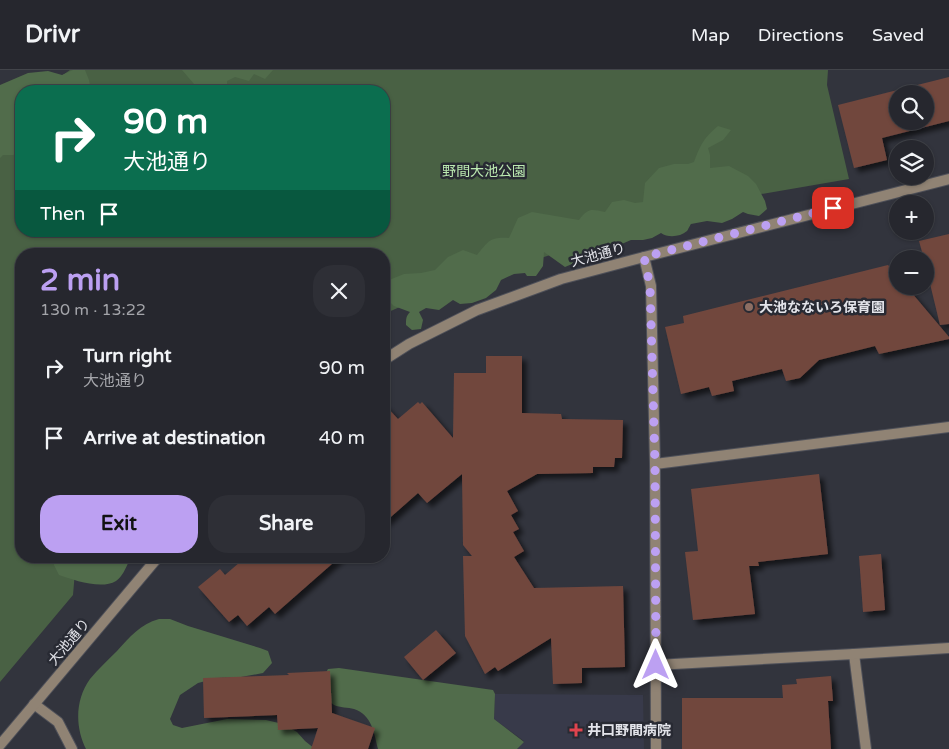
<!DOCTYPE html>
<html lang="en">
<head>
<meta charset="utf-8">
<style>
  body { margin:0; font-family:"Varela Round","Noto Sans JP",sans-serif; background:#2e2f36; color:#f1f3f6; height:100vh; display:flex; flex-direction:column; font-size:19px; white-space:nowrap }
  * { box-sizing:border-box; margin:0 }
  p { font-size:16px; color:#a4a5aa }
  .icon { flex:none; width:28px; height:28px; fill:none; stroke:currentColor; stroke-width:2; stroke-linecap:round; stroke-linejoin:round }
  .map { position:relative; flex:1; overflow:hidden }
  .side { position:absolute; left:15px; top:178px; width:375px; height:315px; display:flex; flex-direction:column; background:#26272e; border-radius:20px; box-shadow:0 1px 4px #0004,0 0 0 1px #42444a }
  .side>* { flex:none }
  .top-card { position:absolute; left:15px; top:15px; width:375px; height:152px; border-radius:20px; box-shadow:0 1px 4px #0004,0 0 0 1px #42444a; background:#0b6e4f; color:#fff; overflow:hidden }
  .fabs { position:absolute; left:889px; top:15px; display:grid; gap:10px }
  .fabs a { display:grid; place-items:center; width:45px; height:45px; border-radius:50%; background:#26272e; box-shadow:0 1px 4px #0004,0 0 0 1px #42444a; font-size:25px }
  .pin { position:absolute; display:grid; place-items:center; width:42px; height:42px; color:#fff; margin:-21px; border-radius:10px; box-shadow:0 2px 8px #0006 }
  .me { position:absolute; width:55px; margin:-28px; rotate:0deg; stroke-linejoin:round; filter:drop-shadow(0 0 4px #0008) }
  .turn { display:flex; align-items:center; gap:18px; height:105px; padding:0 25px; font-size:22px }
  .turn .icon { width:65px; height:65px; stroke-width:2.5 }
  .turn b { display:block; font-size:35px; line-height:42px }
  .then { display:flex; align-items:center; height:48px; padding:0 25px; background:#0003; gap:10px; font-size:19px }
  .round { display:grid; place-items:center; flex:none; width:52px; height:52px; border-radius:20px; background:#2e2f36 }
  .head { display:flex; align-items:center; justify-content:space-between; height:85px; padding:0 25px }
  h1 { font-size:30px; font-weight:700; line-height:38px; color:#bca0f2 }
  .button { display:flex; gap:10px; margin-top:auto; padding:10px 25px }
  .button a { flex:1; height:58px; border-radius:20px; background:#bca0f2; color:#111; font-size:20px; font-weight:700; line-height:58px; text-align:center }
  .button a+a { background:#2e2f36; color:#f1f3f6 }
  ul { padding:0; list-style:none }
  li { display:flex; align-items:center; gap:15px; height:70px; padding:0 25px }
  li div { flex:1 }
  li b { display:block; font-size:19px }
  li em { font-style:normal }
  header { display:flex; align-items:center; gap:30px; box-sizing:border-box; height:70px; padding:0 25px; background:#26272e; border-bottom:1px solid #42444a }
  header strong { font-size:24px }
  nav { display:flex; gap:28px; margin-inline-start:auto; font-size:18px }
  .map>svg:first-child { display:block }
</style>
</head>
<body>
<header>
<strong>Drivr</strong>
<nav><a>Map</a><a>Directions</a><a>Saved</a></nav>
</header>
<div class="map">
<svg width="949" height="679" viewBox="0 0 949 679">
  <defs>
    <filter id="shadow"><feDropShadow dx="4.5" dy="4.5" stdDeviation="2.5" flood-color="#0009"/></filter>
  </defs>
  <rect width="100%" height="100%" fill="#32343d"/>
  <path fill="#383a4a" d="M495 624 643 625 644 679H517L524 671 494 649Z"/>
  <path fill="#496144" d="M70 0H828L827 15 849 109 715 132 429 224 384 244V184H21V486H79L76 490 73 525 0 612V50L21 35V161H384V21H40Z"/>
  <g fill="#516c4b">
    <path d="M73 0H85L89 10 91 21H21V81L13 85H3L0 88V15L28 3 48 1 62 5Z"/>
    <path d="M182 0H273L265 9 254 4 249 11 235 7 227 11V21H200Z"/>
    <path d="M718 56 731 60 723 70 708 78 710 85V98L729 96 748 106 756 114 765 131 767 139 759 146 748 144 743 142 732 149 722 153 707 151 691 154C690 155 688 160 687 161 680 167 668 168 661 163L652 168 643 170H631L610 179 602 185H577L572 194 565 197 544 182 543 196 536 206H527L525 203 514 204 501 210 496 220 486 228 472 233 460 234 453 230 439 240 426 238 419 242 423 250 421 259 412 260 406 255C406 249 406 246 410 242L394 236 384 226V212L404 204 421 203 435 200 448 187 463 180 477 185C489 171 489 167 509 168L518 148 532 142 579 150C588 138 591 139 605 142L612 132 624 130 635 133 643 132 645 113 659 98 674 94H688L694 92C701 74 703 69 718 56Z"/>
    <path d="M55 486H127L129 491C126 498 122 507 116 511 101 520 74 510 59 505L54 495Z"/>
    <path d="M159 549H170L188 556 260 578 268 581 272 593 263 603 241 607 217 608 198 613 180 625 170 649 173 655 182 658 227 649 266 650 283 654 297 662 305 671 315 679H86C75 657 75 630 90 609 98 599 108 590 117 581 130 567 140 554 159 549Z"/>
    <path d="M339 598 493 620 495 624 494 649 524 672 517 679H378C374 663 372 645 354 639 348 637 340 638 334 635 331 633 328 629 325 626L324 606 328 599Z"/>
  </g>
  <g fill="#71473e" fill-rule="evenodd" filter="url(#shadow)">
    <path d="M949 7V51L882 68 887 90 854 98 838 35ZM898 24H925V51H898Z"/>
    <path d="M949 164V254L940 255 925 193V189H924L919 171Z"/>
    <path d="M888 195 898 206V216H906L949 267V269L879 284 875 276 819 290 800 308 786 311 782 299 732 311 734 321 712 326 709 317 681 324 665 257 684 253 683 246Z"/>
    <path d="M486 286H522V343L561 344 562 349 623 350 622 388H615L614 397H593V403L537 404 507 421 518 441 511 445 519 459 513 462 524 481 514 487 534 518 623 516 625 597 582 598V613L553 614 551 568 498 601 495 597 485 604 465 566 463 486H472L463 475 462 404 427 433 418 423 384 453V334L398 349 418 332 420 334 422 332 453 368 454 303H486Z"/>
    <path d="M819 404 828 484 758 492 759 496H749L755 544 693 550 685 482 698 481 691 419Z"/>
    <path d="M881 484 885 540 863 542 859 486Z"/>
    <path d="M247 486H341L275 544 269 537 247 556 238 545 229 552 198 517 220 499 225 505Z"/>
    <path d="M436 560 456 583 423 610 404 587Z"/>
    <path d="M330 601 332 643 375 658 368 679H311L318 658 278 660 277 645 204 648 203 608 289 605 287 603Z"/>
    <path d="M831 606 833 631H828L831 679H682V628H783L782 615 797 614 796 609Z"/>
  </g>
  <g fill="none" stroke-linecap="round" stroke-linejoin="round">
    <g stroke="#4e5059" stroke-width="12">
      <g id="minor">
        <path d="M644 187 651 216 655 394 656 679"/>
        <path d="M655 394 949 357"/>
        <path d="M854 584 866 679"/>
        <path d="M656 595 854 584 949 578"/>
        <path d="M34 634 58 652 72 679"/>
      </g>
    </g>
    <g stroke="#4e5059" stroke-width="12">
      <g id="tertiary">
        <path d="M384 290 409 274 477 240 561 209 644 187 949 109"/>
        <path d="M0 675 159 486"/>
      </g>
    </g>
    <use href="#minor" stroke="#908374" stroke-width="10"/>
    <use href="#tertiary" stroke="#908374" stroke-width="10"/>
  </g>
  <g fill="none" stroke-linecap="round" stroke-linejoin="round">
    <path stroke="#bca0f2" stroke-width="9" stroke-dasharray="0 16.2" d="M656 595 655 394 650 216 644 187 833 138"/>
  </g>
  <circle fill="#8d6e63" stroke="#282a33" stroke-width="2" cx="749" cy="237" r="5"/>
  <path fill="#e0444e" stroke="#282a33" stroke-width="2" d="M573.5 652.5h5v5h5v5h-5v5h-5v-5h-5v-5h5z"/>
  <g text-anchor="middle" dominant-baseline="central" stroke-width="5" stroke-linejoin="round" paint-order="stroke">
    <g font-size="14" fill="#bceab1" stroke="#282a33">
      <text x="484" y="101">野間大池公園</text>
    </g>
    <g font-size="14" fill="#e3e4ea" stroke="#282a33">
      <text transform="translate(598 185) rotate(-15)">大池通り</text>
      <text transform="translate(69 572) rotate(-50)">大池通り</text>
    </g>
    <g font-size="14" font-weight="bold" fill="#e3e4ea" stroke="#282a33" text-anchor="start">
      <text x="759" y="237">大池なないろ保育園</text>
      <text x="587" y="660">井口野間病院</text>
    </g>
  </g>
</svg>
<div class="fabs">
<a><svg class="icon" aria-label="search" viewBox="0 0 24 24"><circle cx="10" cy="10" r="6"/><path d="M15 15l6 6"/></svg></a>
<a><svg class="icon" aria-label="layers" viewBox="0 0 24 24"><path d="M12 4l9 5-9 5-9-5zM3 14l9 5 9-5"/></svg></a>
<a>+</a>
<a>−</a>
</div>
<div class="pin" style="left:833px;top:138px;background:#d93025"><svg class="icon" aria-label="arrive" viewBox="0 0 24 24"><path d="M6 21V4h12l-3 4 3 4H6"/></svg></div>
<svg class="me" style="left:656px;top:595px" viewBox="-20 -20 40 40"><path d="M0-17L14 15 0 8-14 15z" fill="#bca0f2" stroke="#fff" stroke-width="4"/></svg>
<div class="top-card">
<div class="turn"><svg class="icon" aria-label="right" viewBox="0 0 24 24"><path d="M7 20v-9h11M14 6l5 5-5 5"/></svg><div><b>90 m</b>大池通り</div></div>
<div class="then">Then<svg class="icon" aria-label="arrive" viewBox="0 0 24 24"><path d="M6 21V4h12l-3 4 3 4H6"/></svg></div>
</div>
<section class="side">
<div class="head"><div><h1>2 min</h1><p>130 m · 13:22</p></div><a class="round"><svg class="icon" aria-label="close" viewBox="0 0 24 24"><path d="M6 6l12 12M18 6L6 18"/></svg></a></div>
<ul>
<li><svg class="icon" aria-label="right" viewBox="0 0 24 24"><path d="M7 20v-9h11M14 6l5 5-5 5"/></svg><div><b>Turn right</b><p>大池通り</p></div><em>90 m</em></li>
<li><svg class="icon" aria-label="arrive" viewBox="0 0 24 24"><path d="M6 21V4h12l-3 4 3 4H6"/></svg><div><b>Arrive at destination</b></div><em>40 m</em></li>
</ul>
<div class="button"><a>Exit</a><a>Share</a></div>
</section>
</div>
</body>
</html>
